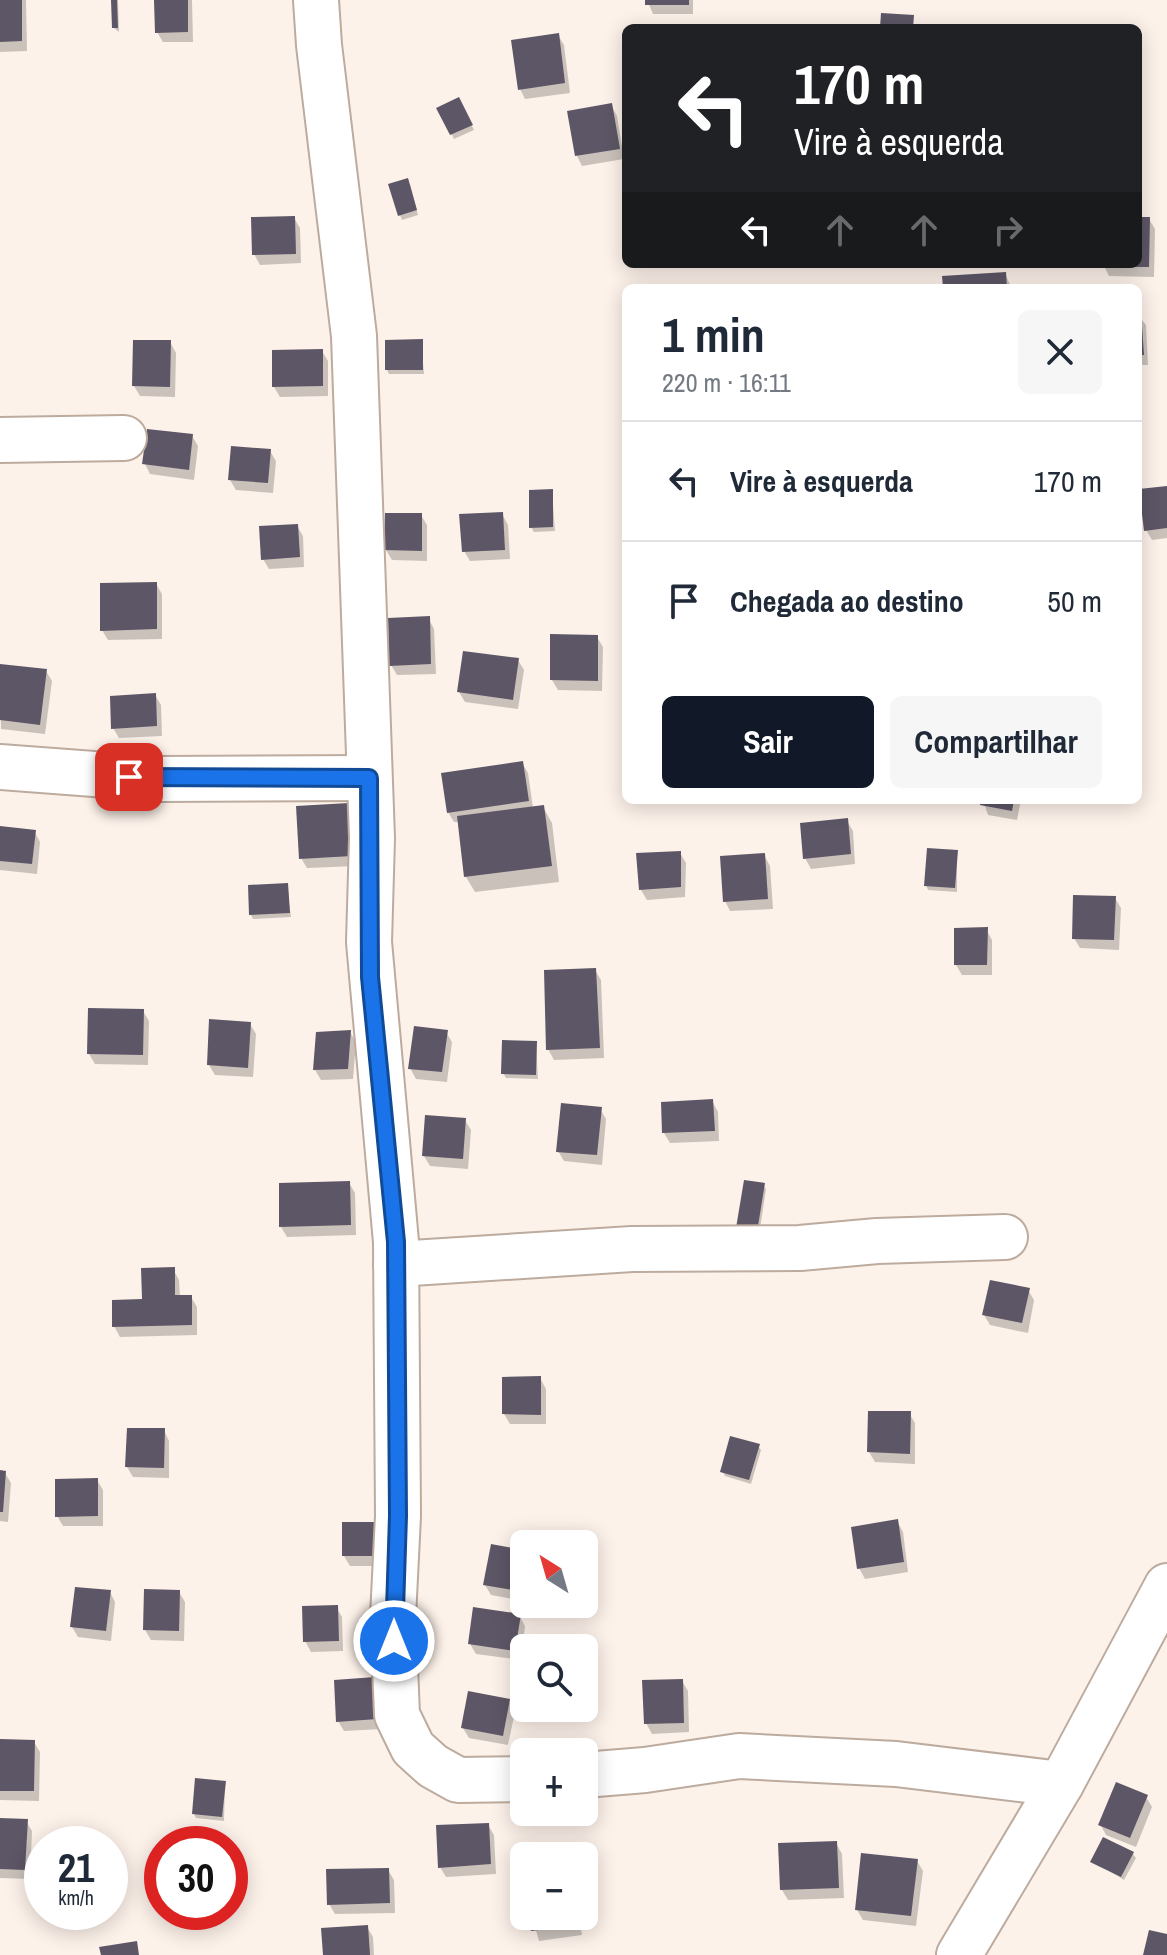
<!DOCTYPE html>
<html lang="pt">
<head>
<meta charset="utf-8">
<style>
  body { margin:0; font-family:"Archivo Narrow",sans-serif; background:#f6f6f7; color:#1f2937; height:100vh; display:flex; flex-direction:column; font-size:30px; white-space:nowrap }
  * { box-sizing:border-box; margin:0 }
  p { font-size:26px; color:#747a83 }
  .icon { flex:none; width:44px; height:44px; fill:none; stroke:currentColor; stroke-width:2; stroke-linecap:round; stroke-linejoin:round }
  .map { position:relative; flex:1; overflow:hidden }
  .sheet { position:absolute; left:622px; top:284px; width:520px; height:520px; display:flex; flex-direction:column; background:#fff; border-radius:12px; box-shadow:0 4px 20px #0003 }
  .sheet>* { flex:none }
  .guide { position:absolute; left:622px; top:24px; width:520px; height:244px; border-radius:12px; box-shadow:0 4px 20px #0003; background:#202124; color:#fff; overflow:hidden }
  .needle { width:52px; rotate:323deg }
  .controls { position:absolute; left:510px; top:1530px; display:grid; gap:16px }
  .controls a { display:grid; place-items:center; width:88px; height:88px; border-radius:12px; background:#fff; box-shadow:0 4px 20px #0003; font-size:40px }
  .speed { position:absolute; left:24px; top:1826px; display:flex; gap:16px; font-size:40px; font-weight:700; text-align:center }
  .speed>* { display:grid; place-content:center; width:104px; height:104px; border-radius:50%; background:#fff; box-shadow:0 4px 20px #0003; line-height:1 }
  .speed small { font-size:20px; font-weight:400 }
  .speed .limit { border:12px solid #d22; background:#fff; color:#111 }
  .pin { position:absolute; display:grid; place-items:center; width:68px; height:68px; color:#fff; margin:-34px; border-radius:16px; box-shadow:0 4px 12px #0006 }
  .me { position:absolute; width:88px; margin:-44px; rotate:0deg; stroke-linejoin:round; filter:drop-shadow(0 0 6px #0008) }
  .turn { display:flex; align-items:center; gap:28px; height:168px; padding:0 40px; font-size:36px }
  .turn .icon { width:104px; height:104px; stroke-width:2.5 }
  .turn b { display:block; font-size:56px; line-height:68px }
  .lanes { display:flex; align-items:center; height:76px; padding:0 40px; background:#0003; justify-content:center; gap:40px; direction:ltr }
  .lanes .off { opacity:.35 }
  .round { display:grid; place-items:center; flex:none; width:84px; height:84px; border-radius:12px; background:#f6f6f7 }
  .overview { display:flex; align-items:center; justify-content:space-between; height:136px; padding:0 40px }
  h1 { font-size:48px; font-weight:700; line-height:60px }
  .button { display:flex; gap:16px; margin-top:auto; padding:16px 40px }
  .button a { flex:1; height:92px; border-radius:12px; background:#111827; color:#fff; font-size:32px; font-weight:700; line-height:92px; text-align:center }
  .button a+a { background:#f6f6f7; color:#1f2937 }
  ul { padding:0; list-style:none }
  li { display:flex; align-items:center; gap:24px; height:120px; padding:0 40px; border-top:2px solid #e0e1e3 }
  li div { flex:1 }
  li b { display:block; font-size:30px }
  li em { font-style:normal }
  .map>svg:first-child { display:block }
</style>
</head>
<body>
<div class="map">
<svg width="1167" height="1955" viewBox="0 0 1167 1955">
  <rect width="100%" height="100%" fill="#fdf2ea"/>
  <g fill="#0003">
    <path d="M0 0H26L27 51 0 52Z"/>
    <path d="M113 0H118L119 32 114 28Z"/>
    <path d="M156 0H192L193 42H163L157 32Z"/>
    <path d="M647 0H693V14H653Z"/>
    <path d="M558 35 564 45 570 93 525 99 520 89Z"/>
    <path d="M459 100 474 130 454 139 439 109Z"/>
    <path d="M611 105 617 116 624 159 582 166 577 156 570 112Z"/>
    <path d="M410 184 418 215 402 220 400 215Z"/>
    <path d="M294 218 300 228 301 263 260 265 254 254Z"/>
    <path d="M1138 219H1149L1155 229 1154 277 1109 276 1103 264H1138Z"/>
    <path d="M1005 274 1012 288H945Z"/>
    <path d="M1138 315 1146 325 1148 365H1138Z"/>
    <path d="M421 341 424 374H389L387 370Z"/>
    <path d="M170 342 176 353 175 397 140 396 134 386Z"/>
    <path d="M322 351 328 361V396L280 397 274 387Z"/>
    <path d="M192 436 198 446 194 480 150 474 145 464Z"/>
    <path d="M270 451 276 461 273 493 236 490 230 480Z"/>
    <path d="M1167 488V538L1152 540 1146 530Z"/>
    <path d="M552 491 555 531 534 532 531 527Z"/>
    <path d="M502 514 508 525 510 559 470 561 464 551Z"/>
    <path d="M421 515 427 525V561L392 560 386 550Z"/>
    <path d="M297 526 303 536 304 567 269 569 263 559Z"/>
    <path d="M156 584 162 594V639L108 640 102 630Z"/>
    <path d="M428 618 434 629 436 674 397 675 391 665Z"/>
    <path d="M597 637 603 647 602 691 558 690 552 680Z"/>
    <path d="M518 660 524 670 518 709 465 702 459 692Z"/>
    <path d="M46 671 52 681 45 734 1 729 0 675Z"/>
    <path d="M155 695 161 705 162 736 119 738 113 728Z"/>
    <path d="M522 763 528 773 533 808 543 807 552 823 559 882 475 892 466 877 460 822H454L448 812Z"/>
    <path d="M983 800H1021L1017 820 988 815Z"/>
    <path d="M348 805 356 866 307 868 301 858Z"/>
    <path d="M847 821 853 831 855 864 811 869 805 858Z"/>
    <path d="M0 828 34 831 40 842 37 874 0 870Z"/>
    <path d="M957 852V892L928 890 926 885Z"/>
    <path d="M680 853 686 863 685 897 647 900 641 890Z"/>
    <path d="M764 855 770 866 773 909 730 911 725 901Z"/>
    <path d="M287 886 291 917 253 919 251 915Z"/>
    <path d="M1115 898 1121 908 1119 950 1080 948 1074 938Z"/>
    <path d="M986 929 992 940V975H962L956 965Z"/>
    <path d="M595 970 601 980 604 1058 554 1060 548 1049Z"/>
    <path d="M143 1011 149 1021 148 1065 95 1064 89 1054Z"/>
    <path d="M250 1024 256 1034 253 1077 215 1075 209 1065Z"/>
    <path d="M350 1032 356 1042 353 1079 321 1080 315 1070Z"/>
    <path d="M446 1032 452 1042 447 1082 416 1079 410 1068Z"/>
    <path d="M536 1043 538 1079 506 1078 503 1073Z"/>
    <path d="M712 1101 718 1112 719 1141 670 1143 664 1133Z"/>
    <path d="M600 1109 606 1119 602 1165 564 1161 558 1151Z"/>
    <path d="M465 1120 471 1130 468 1169 430 1166 424 1156Z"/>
    <path d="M349 1183 355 1193 356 1235 287 1237 281 1227Z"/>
    <path d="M763 1185 766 1189 759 1235 740 1232Z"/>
    <path d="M173 1269 179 1280 180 1297H191L197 1307V1335L120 1337 114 1326Z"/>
    <path d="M1028 1290 1034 1300 1028 1333 990 1325 984 1315Z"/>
    <path d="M540 1378 546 1389V1424H510L504 1414Z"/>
    <path d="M909 1413 915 1423V1464L875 1462 869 1452Z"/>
    <path d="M164 1430 169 1441V1478L133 1477 127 1467Z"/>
    <path d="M758 1446 761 1450 751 1484 725 1476 723 1472Z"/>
    <path d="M0 1472 5 1473 11 1483 8 1522 0 1521Z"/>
    <path d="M97 1480 103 1490V1526H63L57 1516Z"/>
    <path d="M897 1521 903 1532 908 1572 865 1579 859 1568Z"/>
    <path d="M344 1524 386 1566H350L344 1556Z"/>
    <path d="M524 1552V1601L491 1595 485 1585Z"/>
    <path d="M110 1592 115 1602 111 1641 78 1637 72 1627Z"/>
    <path d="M179 1592 185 1602 184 1641 151 1640 145 1630Z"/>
    <path d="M336 1607 342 1617 343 1651 311 1652 305 1641Z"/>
    <path d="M519 1615 525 1626 521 1660 476 1654 470 1644Z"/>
    <path d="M374 1679 382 1729 344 1731 338 1721Z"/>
    <path d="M682 1681 688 1691 689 1732 652 1734 646 1723Z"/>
    <path d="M509 1701 515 1712 508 1745 469 1738 463 1728Z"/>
    <path d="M0 1741 34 1742 40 1752 39 1801 0 1800Z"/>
    <path d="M225 1783 224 1821 196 1818 194 1814Z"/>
    <path d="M1146 1797 1152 1807 1136 1847 1106 1835 1100 1824Z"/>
    <path d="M0 1820 26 1821 32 1831 30 1879 0 1878Z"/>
    <path d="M488 1825 494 1835 496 1874 446 1877 440 1867Z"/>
    <path d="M836 1843 842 1854 844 1898 788 1900 782 1890Z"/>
    <path d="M1133 1854 1136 1858 1124 1880 1093 1861Z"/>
    <path d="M917 1861 923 1871 916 1926 863 1920 857 1910Z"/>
    <path d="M388 1870 394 1880 395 1913 335 1914 329 1904Z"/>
    <path d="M532 1916H579L582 1935 539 1941Z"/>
    <path d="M367 1927 373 1937 374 1955H325Z"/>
  </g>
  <g fill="#5d5666">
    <path d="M0 0H22V41L0 42Z"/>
    <path d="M111 0H117L118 28H112Z"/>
    <path d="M154 0H188V32L155 33Z"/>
    <rect x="645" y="0" width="44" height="5"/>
    <path d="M881 13 914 15 913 28H880Z"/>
    <path d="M559 33 565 83 518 90 511 40Z"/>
    <path d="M459 97 473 125 450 135 436 108Z"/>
    <path d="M612 103 620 149 575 156 567 111Z"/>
    <path d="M408 178 417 210 398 216 388 184Z"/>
    <path d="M295 216 296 254 252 255 251 217Z"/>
    <path d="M1138 217H1150L1149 267H1117L1138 264Z"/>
    <path d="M1006 272 1007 288H943L942 276Z"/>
    <path d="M1141 312 1144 355H1138V313Z"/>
    <path d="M423 339V370H385V340Z"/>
    <path d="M133 340H171L170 387 132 386Z"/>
    <path d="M323 349V386L272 387V350Z"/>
    <path d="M147 429 193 434 189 470 142 464Z"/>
    <path d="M231 446 271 449 268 483 228 480Z"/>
    <path d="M1167 486V528L1144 531 1139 489Z"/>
    <path d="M553 489V527L529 528V490Z"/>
    <path d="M503 512 505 550 462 552 459 514Z"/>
    <path d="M385 513H422V551L384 550Z"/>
    <path d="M298 524 300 557 261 560 259 526Z"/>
    <path d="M157 582V629L100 631V583Z"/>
    <path d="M430 616 431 664 389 666 388 618Z"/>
    <path d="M550 634 598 635V681L550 680Z"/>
    <path d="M463 651 519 658 513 700 457 692Z"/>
    <path d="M0 664 47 669 40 725 0 720Z"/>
    <path d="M156 693 157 726 111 729 110 696Z"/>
    <path d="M523 761 529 801 447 813 441 773Z"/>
    <path d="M981 800H1014L1012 811 980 805Z"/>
    <path d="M349 803 352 856 299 859 296 806Z"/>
    <path d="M544 805 552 866 464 877 457 816Z"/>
    <path d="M848 818 851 854 803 859 800 823Z"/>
    <path d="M0 826 36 830 32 864 0 861Z"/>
    <path d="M927 848 958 850 955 888 924 886Z"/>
    <path d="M681 851V887L639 890 636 853Z"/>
    <path d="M765 853 768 899 723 902 720 856Z"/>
    <path d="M288 883 290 913 249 915 248 885Z"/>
    <path d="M1073 895 1116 896 1114 940 1072 939Z"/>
    <path d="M988 927 987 965H954V928Z"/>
    <path d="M596 968 600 1048 546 1050 544 970Z"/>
    <path d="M88 1008 144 1009 143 1055 87 1054Z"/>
    <path d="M209 1019 251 1022 248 1068 207 1065Z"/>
    <path d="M414 1026 448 1030 442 1072 408 1069Z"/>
    <path d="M351 1030 348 1069 313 1070 316 1032Z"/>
    <path d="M502 1040 537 1041 536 1075 501 1074Z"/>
    <path d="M713 1099 715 1131 662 1133 661 1102Z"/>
    <path d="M561 1103 602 1107 597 1155 556 1152Z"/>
    <path d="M425 1115 466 1118 463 1159 422 1156Z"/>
    <path d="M744 1180 765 1183 757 1232 736 1228Z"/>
    <path d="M350 1181 351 1225 279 1227V1183Z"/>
    <path d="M175 1267V1295H192V1325L112 1327V1300L142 1299 141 1268Z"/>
    <path d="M990 1280 1030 1288 1022 1323 982 1315Z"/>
    <path d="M541 1376V1415L502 1414V1377Z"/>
    <path d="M868 1411H911L910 1454 867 1452Z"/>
    <path d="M127 1428H165L164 1468 125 1467Z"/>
    <path d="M730 1436 760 1444 749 1480 720 1472Z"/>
    <path d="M0 1470 6 1471 3 1512H0Z"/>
    <path d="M98 1478V1516L55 1517V1479Z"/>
    <path d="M898 1519 904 1562 857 1569 851 1527Z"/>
    <rect x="342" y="1522" width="39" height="34"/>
    <path d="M491 1544 524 1550V1592L483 1585Z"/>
    <path d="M75 1587 111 1590 106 1631 70 1627Z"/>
    <path d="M144 1589 180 1590 179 1631 143 1630Z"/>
    <path d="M338 1605 339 1641 303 1642 302 1606Z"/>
    <path d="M473 1607 521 1614 515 1651 468 1644Z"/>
    <path d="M375 1677 377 1719 336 1722 334 1680Z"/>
    <path d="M683 1679 684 1723 644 1724 642 1680Z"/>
    <path d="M468 1691 510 1699 503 1736 461 1728Z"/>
    <path d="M0 1739 35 1740 34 1791H0Z"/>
    <path d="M195 1778 226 1781 222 1817 192 1814Z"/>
    <path d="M1116 1782 1148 1795 1130 1838 1098 1825Z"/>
    <path d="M0 1818 28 1819 25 1870 0 1869Z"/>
    <path d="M489 1823 491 1864 438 1868 436 1825Z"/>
    <path d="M1103 1837 1134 1852 1121 1877 1090 1862Z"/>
    <path d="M837 1841 839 1888 780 1890 778 1843Z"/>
    <path d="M861 1853 918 1859 911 1916 855 1910Z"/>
    <path d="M389 1868 390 1903 327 1905 326 1869Z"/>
    <path d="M529 1916H576L577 1925 531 1931Z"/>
    <path d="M368 1925 370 1955H323L321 1928Z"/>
    <path d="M1149 1930 1167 1934V1955H1143Z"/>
    <path d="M137 1941 139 1955H101L99 1947Z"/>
  </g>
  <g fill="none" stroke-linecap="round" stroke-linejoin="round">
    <g stroke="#bdab9e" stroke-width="48">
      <g id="minor">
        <path d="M316 0 319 45 354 336 372 838 369 942 396 1242 398 1516 393 1617 397 1715 413 1748 433 1766 458 1780 524 1779"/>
        <path d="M0 440 124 438"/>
        <path d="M0 767 160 779 369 778"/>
        <path d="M396 1264 632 1249 800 1248 877 1241 1005 1237"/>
        <path d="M584 1775 645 1770 739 1756 896 1764 1061 1784"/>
        <path d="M959 1955 1061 1784 1167 1586"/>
      </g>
    </g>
    <use href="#minor" stroke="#fff" stroke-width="44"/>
  </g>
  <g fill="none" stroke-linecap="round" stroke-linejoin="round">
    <g stroke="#114b97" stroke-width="20">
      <path id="route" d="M129 777 369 778 370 977 396 1242 398 1516 394 1641"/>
    </g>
    <use href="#route" stroke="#1a73e8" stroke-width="14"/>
  </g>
</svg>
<div class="controls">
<a><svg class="needle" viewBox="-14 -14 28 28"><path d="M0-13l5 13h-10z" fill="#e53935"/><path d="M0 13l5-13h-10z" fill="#747a83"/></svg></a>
<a><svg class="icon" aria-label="search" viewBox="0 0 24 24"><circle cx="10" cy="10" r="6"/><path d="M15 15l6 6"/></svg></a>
<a>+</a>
<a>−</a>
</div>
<div class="speed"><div>21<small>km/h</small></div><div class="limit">30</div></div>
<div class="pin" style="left:129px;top:777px;background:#d93025"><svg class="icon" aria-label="arrive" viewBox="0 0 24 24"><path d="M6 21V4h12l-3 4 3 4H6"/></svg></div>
<svg class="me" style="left:394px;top:1641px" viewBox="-20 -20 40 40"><circle r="17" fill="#1a73e8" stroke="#fff" stroke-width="3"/><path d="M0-11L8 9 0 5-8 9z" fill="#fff"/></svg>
<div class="guide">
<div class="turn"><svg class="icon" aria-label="left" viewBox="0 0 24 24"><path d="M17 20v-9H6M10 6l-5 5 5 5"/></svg><div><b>170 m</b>Vire à esquerda</div></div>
<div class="lanes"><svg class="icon" aria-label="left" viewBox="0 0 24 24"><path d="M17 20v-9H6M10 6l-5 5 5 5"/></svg><svg class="icon off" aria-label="ahead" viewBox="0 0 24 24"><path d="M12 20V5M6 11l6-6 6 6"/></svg><svg class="icon off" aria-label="ahead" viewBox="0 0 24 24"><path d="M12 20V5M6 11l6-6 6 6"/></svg><svg class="icon off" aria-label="right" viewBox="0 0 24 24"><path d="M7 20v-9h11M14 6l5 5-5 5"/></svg></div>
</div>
<section class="sheet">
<div class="overview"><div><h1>1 min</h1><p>220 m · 16:11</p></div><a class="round"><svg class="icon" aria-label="close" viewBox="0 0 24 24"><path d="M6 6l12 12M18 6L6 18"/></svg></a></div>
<ul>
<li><svg class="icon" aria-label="left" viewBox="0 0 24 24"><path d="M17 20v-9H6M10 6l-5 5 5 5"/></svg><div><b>Vire à esquerda</b></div><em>170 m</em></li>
<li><svg class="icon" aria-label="arrive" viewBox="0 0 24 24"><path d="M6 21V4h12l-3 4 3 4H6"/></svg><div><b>Chegada ao destino</b></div><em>50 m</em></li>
</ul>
<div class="button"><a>Sair</a><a>Compartilhar</a></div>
</section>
</div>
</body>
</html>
